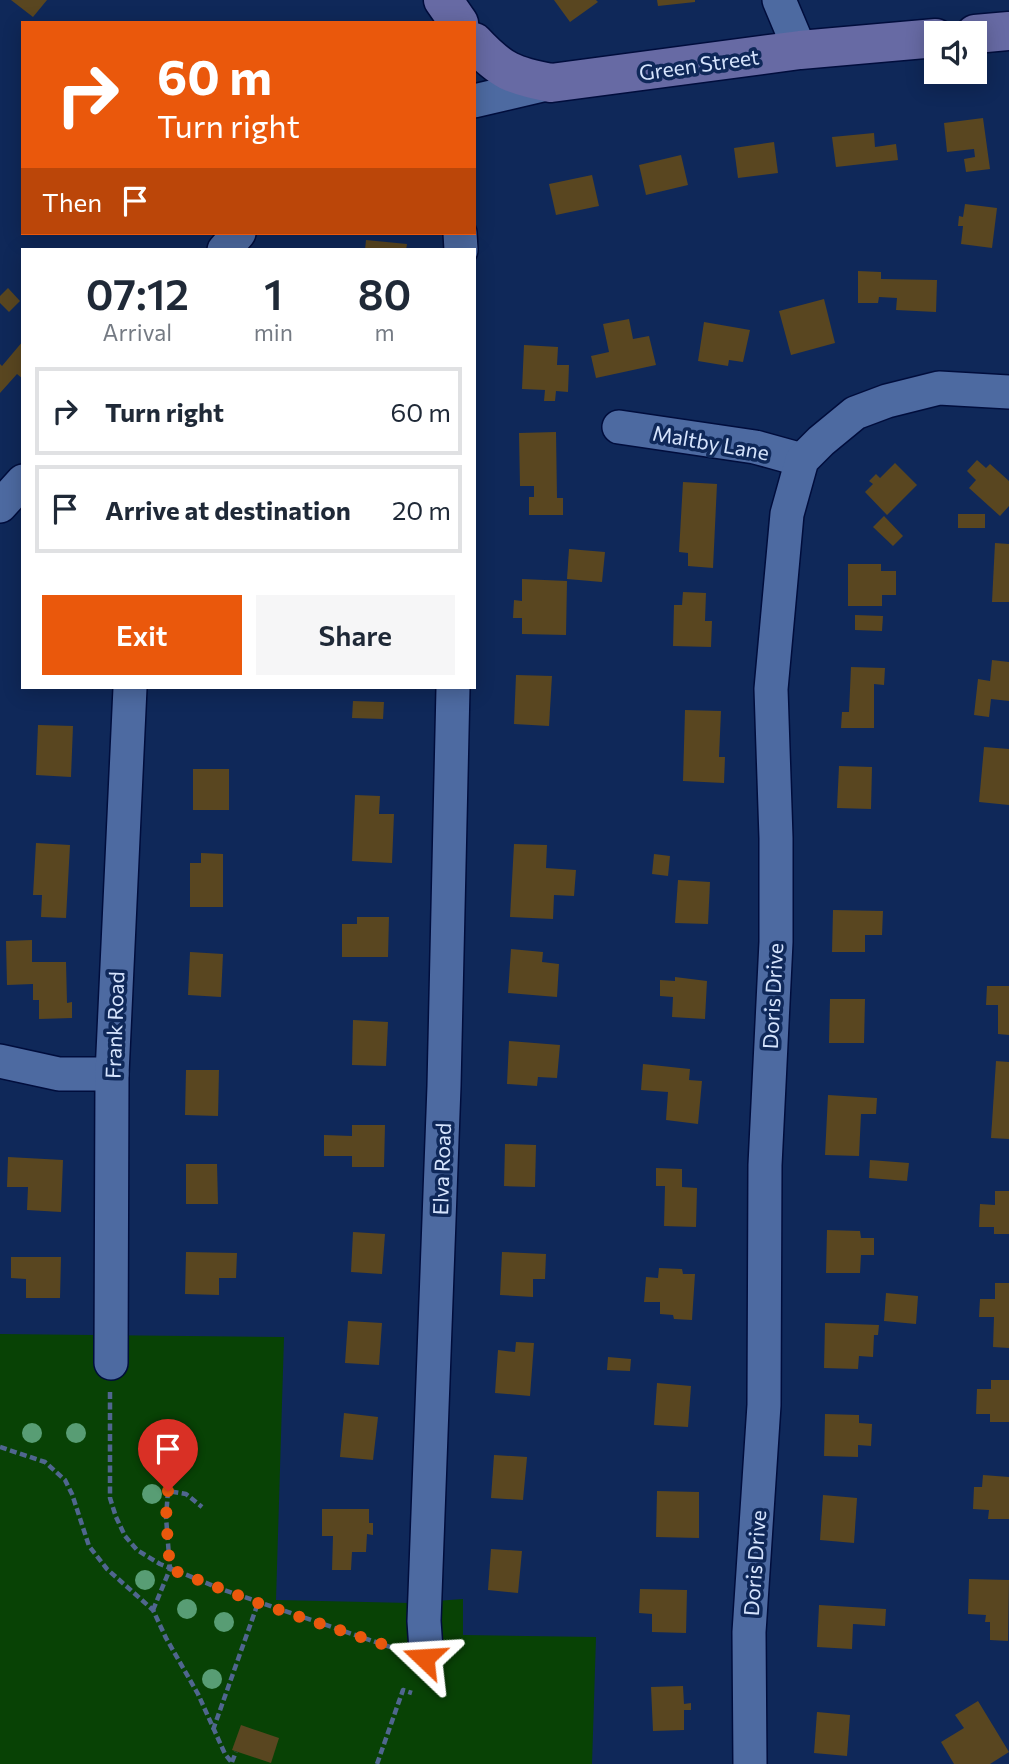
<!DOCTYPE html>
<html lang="en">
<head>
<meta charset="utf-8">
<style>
  body { margin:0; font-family:Commissioner,sans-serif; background:#f6f6f7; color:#1f2937; height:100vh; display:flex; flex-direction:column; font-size:26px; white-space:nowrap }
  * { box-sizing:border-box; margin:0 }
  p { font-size:23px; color:#747a83 }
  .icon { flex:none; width:38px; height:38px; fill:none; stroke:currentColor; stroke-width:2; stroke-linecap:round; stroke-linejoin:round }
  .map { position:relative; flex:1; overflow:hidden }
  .details { position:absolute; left:21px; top:248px; width:455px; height:441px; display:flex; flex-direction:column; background:#fff; border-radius:0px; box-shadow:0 4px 18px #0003 }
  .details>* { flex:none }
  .banner { position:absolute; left:21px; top:21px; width:455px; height:214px; border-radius:0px; box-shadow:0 4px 18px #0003; background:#ea580c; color:#fff; overflow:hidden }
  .controls { position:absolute; left:924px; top:21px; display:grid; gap:14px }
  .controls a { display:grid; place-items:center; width:63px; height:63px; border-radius:0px; background:#fff; box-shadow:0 4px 18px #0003; font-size:35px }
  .pin { position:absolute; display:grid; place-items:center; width:60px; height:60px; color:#fff; margin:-72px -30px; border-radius:50% 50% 50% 0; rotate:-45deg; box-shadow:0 0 7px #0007 }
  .pin .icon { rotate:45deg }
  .me { position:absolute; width:77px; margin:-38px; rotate:290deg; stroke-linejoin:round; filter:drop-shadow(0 0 5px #0008) }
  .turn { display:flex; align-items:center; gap:24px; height:147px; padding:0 21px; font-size:32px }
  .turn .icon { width:91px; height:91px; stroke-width:2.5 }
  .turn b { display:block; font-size:49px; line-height:60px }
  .then { display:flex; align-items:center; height:66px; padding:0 21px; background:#0003; gap:14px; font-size:26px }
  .eta { display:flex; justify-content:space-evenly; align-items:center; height:119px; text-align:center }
  .eta b { font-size:42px; font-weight:600; line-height:49px }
  .button { display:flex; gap:14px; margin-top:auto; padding:14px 21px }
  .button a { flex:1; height:80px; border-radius:0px; background:#ea580c; color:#fff; font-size:28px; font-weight:600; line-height:80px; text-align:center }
  .button a+a { background:#f6f6f7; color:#1f2937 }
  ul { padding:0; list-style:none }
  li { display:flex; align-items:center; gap:21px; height:88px; margin:0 14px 10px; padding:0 7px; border:4px solid #e0e1e3; border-radius:0px }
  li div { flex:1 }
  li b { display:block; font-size:26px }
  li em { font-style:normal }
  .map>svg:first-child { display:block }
</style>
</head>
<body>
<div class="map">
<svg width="1009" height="1764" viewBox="0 0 1009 1764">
  <rect width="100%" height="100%" fill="#0f2859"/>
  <path fill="#084205" d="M0 1334 284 1337 276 1600 410 1603 463 1599V1635L596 1637 592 1764H0Z"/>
  <g fill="#594620">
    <path d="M11 0H47L33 17Z"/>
    <path d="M554 0H596L598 2 570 22Z"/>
    <path d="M657 0H695V2L658 6Z"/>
    <path d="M983 118 990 169 966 172 964 159 975 157 974 149 947 152 944 123Z"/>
    <path d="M874 133 875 147 896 144 898 160 836 167 832 137Z"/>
    <path d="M774 142 778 173 738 178 734 148Z"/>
    <path d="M681 155 688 185 646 195 639 165Z"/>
    <path d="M592 175 599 206 556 215 549 184Z"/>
    <path d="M965 204 997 208 992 248 961 244 963 226H958L959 216 963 217Z"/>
    <path d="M366 240 407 244 406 250H365Z"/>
    <path d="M858 271 881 272V279L937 280 936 312 896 310 897 298 879 297 878 303H858Z"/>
    <path d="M8 288 20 301 9 312 0 303V296Z"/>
    <path d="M824 299 835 343 791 355 779 311Z"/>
    <path d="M629 319 633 339 649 336 656 365 596 378 591 356 609 352 603 324Z"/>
    <path d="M704 322 750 330 743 362 729 360 728 366 698 361Z"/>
    <path d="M23 341V379L17 374 0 393V364L2 366Z"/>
    <path d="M524 345 558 347 557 365H569L568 392 556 391 555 401H544L545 390 522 389Z"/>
    <path d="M556 432 557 498H563V515H529V497H534V486H520L519 433Z"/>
    <path d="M977 460 986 468 990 464 1009 481V506L1000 516 969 488 976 480 967 471Z"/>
    <path d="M895 463 917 485 887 515 865 492 873 484 869 481 876 474 880 478Z"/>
    <path d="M683 482 717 484 713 568 688 566V553L679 552Z"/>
    <rect x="958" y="514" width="27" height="14"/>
    <path d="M884 516 903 536 893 546 873 527Z"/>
    <path d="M995 543 1009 544V602H992Z"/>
    <path d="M569 549 605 552 602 582 567 579Z"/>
    <path d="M848 564H881V571H896V595H882V606H848Z"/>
    <path d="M522 579 567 581 566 635 522 634V618H513L514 600 522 601Z"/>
    <path d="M683 592 706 593 705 621H712L711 647 673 646 674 605H682Z"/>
    <path d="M855 615 883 616 882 631 855 630Z"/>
    <path d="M992 660 1009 662V701L991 699 989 717 974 715 978 679 990 681Z"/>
    <path d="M851 667 885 668 884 685 874 684V728H841L842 712H849Z"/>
    <path d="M516 675 552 676 549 726 514 724Z"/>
    <path d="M353 701 384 702 383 719 352 718Z"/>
    <path d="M685 710 721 711 719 757H725L724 783 683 781Z"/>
    <path d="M38 725 73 726 71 777 36 775Z"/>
    <path d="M984 747 1009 749V805L979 802Z"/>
    <path d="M839 766 872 767 871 809 837 808Z"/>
    <rect x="193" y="769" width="36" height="41"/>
    <path d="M355 795 380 796 379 814H394L392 863 352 861Z"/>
    <path d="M36 843 70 845 66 918 41 917 42 895H33Z"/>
    <path d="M514 844 547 845 546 868 576 870 574 896 554 895 553 919 510 917Z"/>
    <path d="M201 853 223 854V907H190V863H201Z"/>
    <path d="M654 854 670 856 668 876 652 874Z"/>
    <path d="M678 880 710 882 708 924 675 923Z"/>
    <path d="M833 910 883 911 882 935H865V952H832Z"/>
    <path d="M357 917H389L388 957H342V924H357Z"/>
    <path d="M32 940V962H66L67 1003 72 1002V1018L39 1019V1000H33V984L7 985 6 941Z"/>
    <path d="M511 949 543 952 542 962 559 964 557 997 508 993Z"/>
    <path d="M190 952 223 954 221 997 188 995Z"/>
    <path d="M675 977 707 981 705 1019 672 1017 673 997 660 996V980L675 981Z"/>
    <path d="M987 986H1009V1035L998 1034V1005H986Z"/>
    <path d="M830 999H865L864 1043H829Z"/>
    <path d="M353 1020 388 1022 386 1066 352 1065Z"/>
    <path d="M509 1041 560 1045 557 1078 538 1077 537 1086 507 1084Z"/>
    <path d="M996 1061 1009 1062V1139L991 1138Z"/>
    <path d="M643 1064 690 1069 689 1080 702 1081 698 1124 666 1120 668 1092 641 1090Z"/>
    <path d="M186 1070H219L218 1116 185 1115Z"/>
    <path d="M828 1095 877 1098 876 1114H861L859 1156 825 1155Z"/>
    <path d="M352 1125H385L384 1167H352V1156H324V1135L352 1136Z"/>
    <path d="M505 1144 536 1145 535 1187 504 1186Z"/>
    <path d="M8 1157 63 1160 61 1212 27 1210 28 1187H7Z"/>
    <path d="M870 1160 909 1163 907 1181 869 1178Z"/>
    <path d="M186 1164H217L218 1204H186Z"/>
    <path d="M656 1168 682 1169V1187L697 1188 696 1227 664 1226 665 1186H656Z"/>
    <path d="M995 1191H1009V1234H994V1227H979L980 1204 995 1205Z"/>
    <path d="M827 1230 860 1231 861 1238H874V1255H861L860 1273H826Z"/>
    <path d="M353 1232 385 1234 382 1274 351 1272Z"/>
    <path d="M186 1252 237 1253 236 1278H219V1295L185 1294Z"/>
    <path d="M502 1252 546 1254 545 1279H533V1297L500 1295Z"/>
    <path d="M11 1257H61L60 1298H26V1279L11 1278Z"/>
    <path d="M659 1268 682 1269 683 1274H695L692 1320 674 1319 673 1315 660 1314V1302H644L646 1277 658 1278Z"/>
    <path d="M995 1283H1009V1348L993 1347 994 1317H979L980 1299H995Z"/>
    <path d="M886 1293 918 1296 916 1324 884 1321Z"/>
    <path d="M348 1321 382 1323 379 1365 345 1363Z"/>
    <path d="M825 1323 879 1325 878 1335H874L873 1357 859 1356 858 1369 824 1368Z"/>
    <path d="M516 1342 534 1343 530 1396 495 1393 498 1350 515 1352Z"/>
    <path d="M608 1357 631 1359 630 1371 607 1370Z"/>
    <path d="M991 1380H1009V1422H990V1414H976L977 1389H991Z"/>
    <path d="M657 1383 691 1386 688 1427 654 1425Z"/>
    <path d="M344 1413 378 1417 373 1460 340 1457Z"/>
    <path d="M825 1414 859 1415V1423L872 1424 871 1446 858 1445V1457L824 1456Z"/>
    <path d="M494 1455 527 1457 523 1500 491 1498Z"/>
    <path d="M983 1475 1009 1477V1519H988L989 1510 973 1509 974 1487H982Z"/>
    <path d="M657 1491 699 1492V1538L656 1537Z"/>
    <path d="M823 1495 857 1498 854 1543 820 1540Z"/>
    <path d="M322 1509H369V1523H373V1535L367 1534 366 1552H352L351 1570H332L333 1536H322Z"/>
    <path d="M491 1549 522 1551 518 1593 488 1590Z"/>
    <path d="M969 1579 1009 1580 1008 1641 990 1640V1622H985L986 1615 968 1614Z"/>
    <path d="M640 1589 687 1590 686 1633 652 1632V1614L639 1613Z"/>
    <path d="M819 1605 886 1609 885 1626 853 1624 852 1649 817 1647Z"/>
    <path d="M683 1686 684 1704 691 1703V1710H684V1730L653 1731 651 1687Z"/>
    <path d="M978 1701 1009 1752 990 1764H954L941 1742 964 1728 955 1715Z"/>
    <path d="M817 1712 850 1715 847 1756 814 1753Z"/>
    <path d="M241 1725 279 1738 271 1763 232 1750Z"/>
  </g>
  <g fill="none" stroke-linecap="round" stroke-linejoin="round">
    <g stroke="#000d3c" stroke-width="36">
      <g id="street">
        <path d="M779 0 800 50"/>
        <path d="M474 101 551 83"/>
        <path d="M460 233 461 250"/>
        <path d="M224 250 239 233"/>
        <path d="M619 427 755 447 802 460"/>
        <path d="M0 506 23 481"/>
        <path d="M0 1061 59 1074H112"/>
        <path d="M111 1363 112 1074 130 688"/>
        <path d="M426 1650 424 1621 444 1086 453 688"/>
        <path d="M750 1764 749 1632 764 1405 765 1165 776 942V838L771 689 787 514 802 460 821 441 855 413 887 401 939 388 1009 392"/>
      </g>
    </g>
    <g stroke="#000d3c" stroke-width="41">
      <g id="secondary">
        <path d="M443 0 459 23"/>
        <path d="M975 34 1009 31"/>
        <path d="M474 42C501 71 513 76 551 83L800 50 936 38"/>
      </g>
    </g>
    <g stroke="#50668f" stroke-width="4.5" stroke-dasharray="7 3.5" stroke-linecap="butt">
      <path d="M110 1392V1498L116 1517 125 1536 137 1550 160 1564 221 1589 396 1649"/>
      <path d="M0 1447 45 1462 65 1480 72 1494 89 1546 107 1569 153 1610 166 1638 198 1694 225 1754 233 1764"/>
      <path d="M153 1610 170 1569 166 1517 168 1491 186 1494 202 1507"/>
      <path d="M213 1730 258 1603"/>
      <path d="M232 1762 236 1752"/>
      <path d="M377 1764 403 1690 412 1693"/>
    </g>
    <use href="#street" stroke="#4d6aa1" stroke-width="33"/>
    <use href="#secondary" stroke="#676aa4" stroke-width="38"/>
  </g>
  <g fill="#589d74">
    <circle cx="32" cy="1433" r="10"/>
    <circle cx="76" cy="1433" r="10"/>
    <circle cx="152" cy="1494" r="10"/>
    <circle cx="145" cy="1580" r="10"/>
    <circle cx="187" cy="1609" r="10"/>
    <circle cx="224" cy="1622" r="10"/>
    <circle cx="212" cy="1679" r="10"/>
  </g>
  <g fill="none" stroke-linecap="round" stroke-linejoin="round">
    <path stroke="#ea580c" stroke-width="12" stroke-dasharray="0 21.6" d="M168 1491 166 1517 170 1569 258 1603 424 1658"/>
  </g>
  <g text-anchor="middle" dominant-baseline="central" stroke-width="7" stroke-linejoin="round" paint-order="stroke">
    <g font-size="21" fill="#d6e4fd" stroke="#0f2859">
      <text transform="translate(699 64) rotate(-8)">Green Street</text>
      <text transform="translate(711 442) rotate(10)">Maltby Lane</text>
      <text transform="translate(772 996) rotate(-87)">Doris Drive</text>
      <text transform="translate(114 1025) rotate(-88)">Frank Road</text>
      <text transform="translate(441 1169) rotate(-88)">Elva Road</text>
      <text transform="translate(754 1563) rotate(-86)">Doris Drive</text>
    </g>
  </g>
</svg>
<div class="controls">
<a><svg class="icon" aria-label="sound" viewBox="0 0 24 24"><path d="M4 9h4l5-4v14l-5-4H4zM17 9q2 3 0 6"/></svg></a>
</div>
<div class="pin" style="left:168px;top:1491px;background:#d93025"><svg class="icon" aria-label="arrive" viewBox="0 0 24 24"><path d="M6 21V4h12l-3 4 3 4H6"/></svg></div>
<svg class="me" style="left:424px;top:1658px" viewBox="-20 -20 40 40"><path d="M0-17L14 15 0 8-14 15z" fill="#ea580c" stroke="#fff" stroke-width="4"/></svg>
<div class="banner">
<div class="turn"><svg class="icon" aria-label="right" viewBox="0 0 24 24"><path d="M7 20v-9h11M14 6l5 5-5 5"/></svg><div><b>60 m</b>Turn right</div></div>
<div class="then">Then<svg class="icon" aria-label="arrive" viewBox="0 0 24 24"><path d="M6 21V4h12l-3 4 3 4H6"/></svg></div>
</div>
<section class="details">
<div class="eta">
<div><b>07:12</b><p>Arrival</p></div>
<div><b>1</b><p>min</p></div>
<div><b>80</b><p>m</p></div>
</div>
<ul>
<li><svg class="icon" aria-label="right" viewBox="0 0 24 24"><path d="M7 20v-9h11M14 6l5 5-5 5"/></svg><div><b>Turn right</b></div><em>60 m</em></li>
<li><svg class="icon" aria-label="arrive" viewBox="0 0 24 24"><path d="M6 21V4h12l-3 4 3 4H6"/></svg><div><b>Arrive at destination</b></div><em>20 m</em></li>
</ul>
<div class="button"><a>Exit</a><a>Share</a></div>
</section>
</div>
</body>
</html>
